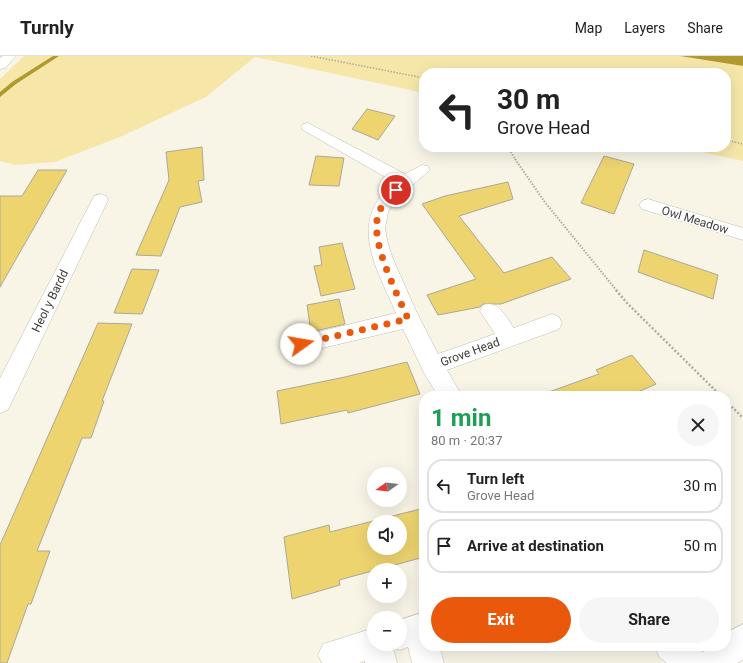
<!DOCTYPE html>
<html lang="en">
<head>
<meta charset="utf-8">
<style>
  body { margin:0; font-family:Roboto,sans-serif; background:#f6f6f6; color:#222; height:100vh; display:flex; flex-direction:column; font-size:15px; white-space:nowrap }
  * { box-sizing:border-box; margin:0 }
  p { font-size:13px; color:#767676 }
  .icon { flex:none; width:22px; height:22px; fill:none; stroke:currentColor; stroke-width:2; stroke-linecap:round; stroke-linejoin:round }
  .map { position:relative; flex:1; overflow:hidden }
  .details { position:absolute; left:419px; top:335px; width:312px; height:260px; display:flex; flex-direction:column; background:#fff; border-radius:16px; box-shadow:0 4px 16px #0002 }
  .details>* { flex:none }
  .top-card { position:absolute; left:419px; top:12px; width:312px; height:84px; border-radius:16px; box-shadow:0 4px 16px #0002; background:#fff; color:#222; overflow:hidden }
  .needle { width:26px; rotate:256deg }
  .fabs { position:absolute; left:367px; top:411px; display:grid; gap:8px }
  .fabs a { display:grid; place-items:center; width:40px; height:40px; border-radius:50%; background:#fff; box-shadow:0 4px 16px #0002; font-size:20px }
  .pin { position:absolute; display:grid; place-items:center; width:34px; height:34px; color:#fff; margin:-17px; border:2px solid #fff; border-radius:50%; box-shadow:0 1px 4px #0007 }
  .me { position:absolute; width:44px; margin:-22px; rotate:77deg; stroke-linejoin:round; filter:drop-shadow(0 0 3px #0008) }
  .turn { display:flex; align-items:center; gap:14px; height:84px; padding:0 12px; font-size:18px }
  .turn .icon { width:52px; height:52px; stroke-width:2.5 }
  .turn b { display:block; font-size:28px; line-height:34px }
  .round { display:grid; place-items:center; flex:none; width:42px; height:42px; border-radius:21px; background:#f6f6f6 }
  .head { display:flex; align-items:center; justify-content:space-between; height:68px; padding:0 12px }
  h1 { font-size:24px; font-weight:700; line-height:30px; color:#1e9e55 }
  .cta { display:flex; gap:8px; margin-top:auto; padding:8px 12px }
  .cta a { flex:1; height:46px; border-radius:24px; background:#ea580c; color:#fff; font-size:16px; font-weight:700; line-height:46px; text-align:center }
  .cta a+a { background:#f6f6f6; color:#222 }
  ul { padding:0; list-style:none }
  li { display:flex; align-items:center; gap:12px; height:54px; margin:0 8px 6px; padding:0 4px; border:2px solid #e0e0e0; border-radius:16px }
  li div { flex:1 }
  li b { display:block; font-size:15px }
  li em { font-style:normal }
  header { display:flex; align-items:center; gap:24px; box-sizing:border-box; height:56px; padding:0 20px; background:#fff; border-bottom:1px solid #e0e0e0 }
  header strong { font-size:19px }
  nav { display:flex; gap:22px; margin-inline-start:auto; font-size:14px }
  .map>svg:first-child { display:block }
</style>
</head>
<body>
<header>
<strong>Turnly</strong>
<nav><a>Map</a><a>Layers</a><a>Share</a></nav>
</header>
<div class="map">
<svg width="743" height="607" viewBox="0 0 743 607">
  <rect width="100%" height="100%" fill="#f8f5e7"/>
  <path fill="#f6e7a9" d="M24 0H680L743 10V105L679 91H726V17H424V37L255 1 206 41 120 81 55 106 15 109 0 105V23Z"/>
  <path fill="#b2992f" d="M680 0H743V10Z"/>
  <g fill="none" stroke-linecap="round" stroke-linejoin="round">
    <path fill="#b2992f" fill-rule="evenodd" d="M53 0H59L16 28 0 41V36L12 26Z"/>
  </g>
  <g fill="#eed46f" stroke="#aba89b" fill-rule="evenodd">
    <path d="M367 53 395 60 378 84 352 73Z"/>
    <path d="M202 91 204 124 198 125 202 146 180 151 161 200 136 199 169 124 166 96Z"/>
    <path d="M316 100 344 102 339 130 309 129Z"/>
    <path d="M604 100 634 108 614 158 581 147Z"/>
    <path d="M38 114H67L0 231V140H22Z"/>
    <path d="M508 126 513 143 459 160 504 217 552 201 571 223 501 248H483L480 251 438 259 427 239 476 223 422 148 445 140Z"/>
    <path d="M342 187 355 233 321 240 314 210 322 209 319 191Z"/>
    <path d="M644 194 718 219 713 243 638 216Z"/>
    <path d="M132 213 159 214 142 258 114 257Z"/>
    <path d="M339 243 345 268 311 276 307 249Z"/>
    <path d="M98 267 132 268 102 345H104L91 382H82L37 495H50L31 548H28L7 607H0V489Z"/>
    <path d="M632 299 656 328 629 340H546V337L599 318 596 314Z"/>
    <path d="M407 306 420 338 348 357 347 354 281 368 277 335 345 321Z"/>
    <path d="M424 452V501L339 524 340 529 292 543 284 481 329 469 330 476ZM374 466H400V492H374Z"/>
  </g>
  <g fill="none" stroke-linecap="round" stroke-linejoin="round">
    <g stroke="#c0bdaf" stroke-width="1">
      <g id="minor">
        <path d="M3 0H16L5 12 0 13V2Z"/>
        <path d="M308 67 405 118 422 109 428 110 430 114 394 145 388 156 385 173 388 188 393 203 416 255 438 298 495 278 480 255 483 249C499 244 505 260 514 272L552 258 559 261 562 267 559 273 447 314 462 340H438L424 317 403 273 301 297 293 294 290 288 293 282 396 257C376 211 347 166 394 126L303 74 301 71 303 68Z"/>
        <path d="M100 138 106 140 108 144 8 354 0 357V322L92 144 94 140Z"/>
        <path d="M648 143 743 172V184L642 153 639 149 642 145Z"/>
        <path d="M424 556V590H439L444 607H412L408 591 400 594 393 592 397 607H365V605L359 607H322L318 599 323 588 374 572V588H400V564Z"/>
        <path d="M743 568V603L738 607H667L659 601 655 590H695L703 596 710 590H726V577Z"/>
      </g>
    </g>
    <g stroke="#aeaca1" stroke-width="1.5" stroke-dasharray="1.5 1.5" stroke-linecap="butt">
      <path d="M311 0 424 22"/>
      <path d="M726 84 743 88"/>
      <path d="M507 91 516 104"/>
    </g>
    <path stroke="#aeaca1" stroke-width="2" stroke-dasharray="1.5 1.5" stroke-linecap="butt" d="M515 103 544 145 617 235"/>
    <g stroke="#aeaca1" stroke-width="2.5" stroke-dasharray="2 2" stroke-linecap="butt">
      <path d="M616 234 627 247 721 340"/>
      <path d="M726 345 743 362"/>
    </g>
    <use href="#minor" fill="#fff" fill-rule="evenodd"/>
  </g>
  <g fill="none" stroke-linecap="round" stroke-linejoin="round">
    <path stroke="#ea580c" stroke-width="7" stroke-dasharray="0 12.6" d="M301 288 408 263C397 237 373 192 377 164 378 153 388 141 396 134"/>
  </g>
  <g text-anchor="middle" dominant-baseline="central" stroke-width="3" stroke-linejoin="round" paint-order="stroke">
    <g font-size="12" fill="#3e3d38" stroke="#fff">
      <text transform="translate(695 164) rotate(17)">Owl Meadow</text>
      <text transform="translate(50 245) rotate(-64)">Heol y Bardd</text>
      <text transform="translate(470 296) rotate(-20)">Grove Head</text>
    </g>
  </g>
</svg>
<div class="fabs">
<a><svg class="needle" viewBox="-14 -14 28 28"><path d="M0-13l5 13h-10z" fill="#e53935"/><path d="M0 13l5-13h-10z" fill="#767676"/></svg></a>
<a><svg class="icon" aria-label="sound" viewBox="0 0 24 24"><path d="M4 9h4l5-4v14l-5-4H4zM17 9q2 3 0 6"/></svg></a>
<a>+</a>
<a>−</a>
</div>
<div class="pin" style="left:396px;top:134px;background:#d93025"><svg class="icon" aria-label="arrive" viewBox="0 0 24 24"><path d="M6 21V4h12l-3 4 3 4H6"/></svg></div>
<svg class="me" style="left:301px;top:288px" viewBox="-20 -20 40 40"><circle r="19" fill="#fff"/><path d="M0-13L10 11 0 6-10 11z" fill="#ea580c"/></svg>
<div class="top-card">
<div class="turn"><svg class="icon" aria-label="left" viewBox="0 0 24 24"><path d="M17 20v-9H6M10 6l-5 5 5 5"/></svg><div><b>30 m</b>Grove Head</div></div>
</div>
<section class="details">
<div class="head"><div><h1>1 min</h1><p>80 m · 20:37</p></div><a class="round"><svg class="icon" aria-label="close" viewBox="0 0 24 24"><path d="M6 6l12 12M18 6L6 18"/></svg></a></div>
<ul>
<li><svg class="icon" aria-label="left" viewBox="0 0 24 24"><path d="M17 20v-9H6M10 6l-5 5 5 5"/></svg><div><b>Turn left</b><p>Grove Head</p></div><em>30 m</em></li>
<li><svg class="icon" aria-label="arrive" viewBox="0 0 24 24"><path d="M6 21V4h12l-3 4 3 4H6"/></svg><div><b>Arrive at destination</b></div><em>50 m</em></li>
</ul>
<div class="cta"><a>Exit</a><a>Share</a></div>
</section>
</div>
</body>
</html>
